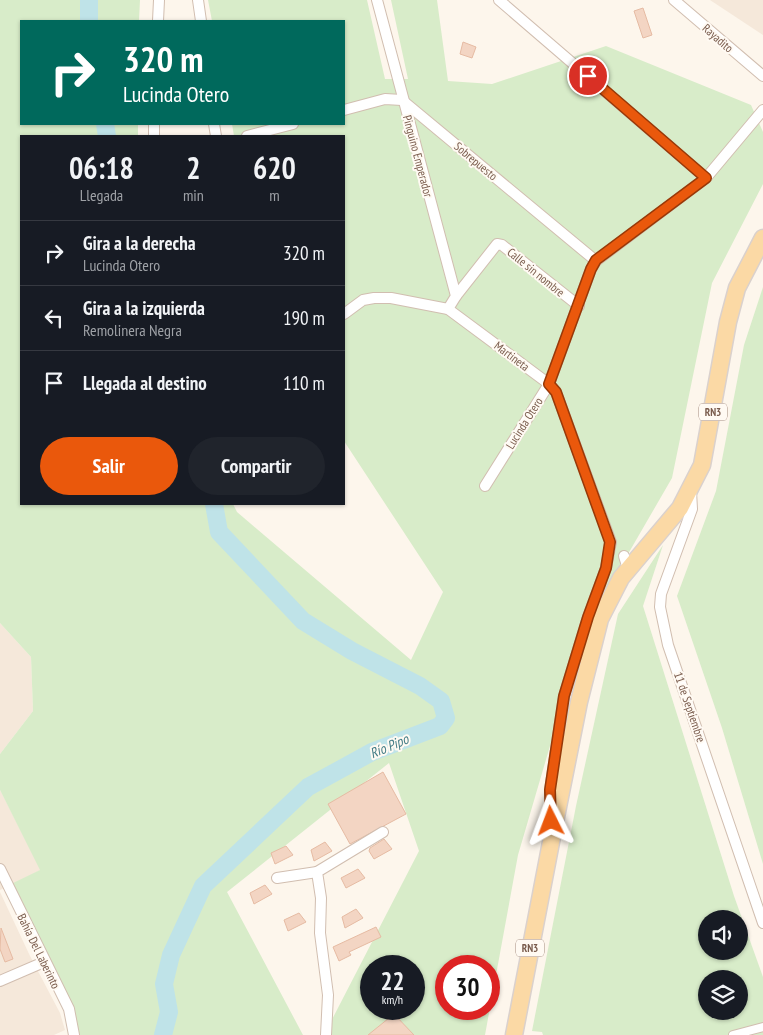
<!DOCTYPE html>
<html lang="es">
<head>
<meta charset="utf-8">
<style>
  body { margin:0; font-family:"PT Sans Narrow",sans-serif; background:#20242c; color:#f1f3f6; height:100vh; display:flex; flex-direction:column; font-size:19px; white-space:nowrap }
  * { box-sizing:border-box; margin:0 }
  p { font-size:16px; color:#9ea1a6 }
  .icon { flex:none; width:28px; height:28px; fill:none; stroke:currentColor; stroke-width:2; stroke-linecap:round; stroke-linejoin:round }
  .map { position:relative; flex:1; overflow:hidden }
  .drawer { position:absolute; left:20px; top:135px; width:325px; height:370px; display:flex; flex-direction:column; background:#171b24; border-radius:0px; box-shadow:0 1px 4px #0004 }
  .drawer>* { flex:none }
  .banner { position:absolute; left:20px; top:20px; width:325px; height:105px; border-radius:0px; box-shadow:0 1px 4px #0004; background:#00695c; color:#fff; overflow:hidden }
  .buttons { position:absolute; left:698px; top:910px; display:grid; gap:10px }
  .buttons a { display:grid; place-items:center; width:50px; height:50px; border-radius:50%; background:#171b24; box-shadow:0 1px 4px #0004; font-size:25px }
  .speed { position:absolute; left:360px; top:955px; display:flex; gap:10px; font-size:25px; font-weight:700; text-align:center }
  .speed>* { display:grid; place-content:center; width:65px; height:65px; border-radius:50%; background:#171b24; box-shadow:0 1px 4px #0004; line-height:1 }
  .speed small { font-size:12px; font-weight:400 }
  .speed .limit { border:8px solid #d22; background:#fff; color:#111 }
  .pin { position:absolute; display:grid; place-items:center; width:42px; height:42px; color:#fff; margin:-21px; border:2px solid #fff; border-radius:50%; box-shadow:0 1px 5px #0007 }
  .me { position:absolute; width:55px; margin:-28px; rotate:357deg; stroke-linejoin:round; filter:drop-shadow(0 0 4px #0008) }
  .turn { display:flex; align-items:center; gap:18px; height:105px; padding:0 20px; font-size:22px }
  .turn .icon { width:65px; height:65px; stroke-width:2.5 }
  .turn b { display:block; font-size:35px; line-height:42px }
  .eta { display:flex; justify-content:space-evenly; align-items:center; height:85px; text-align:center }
  .eta b { font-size:30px; font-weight:800; line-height:35px }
  .button { display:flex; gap:10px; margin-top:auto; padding:10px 20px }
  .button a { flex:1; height:58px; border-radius:30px; background:#ea580c; color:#fff; font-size:20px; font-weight:800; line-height:58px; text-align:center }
  .button a+a { background:#20242c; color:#f1f3f6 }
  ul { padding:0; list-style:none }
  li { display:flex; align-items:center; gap:15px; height:65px; padding:0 20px; border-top:1px solid #363941 }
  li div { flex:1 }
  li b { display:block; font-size:19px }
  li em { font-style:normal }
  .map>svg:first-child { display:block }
</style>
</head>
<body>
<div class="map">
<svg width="763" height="1035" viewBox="0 0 763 1035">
  <rect width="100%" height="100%" fill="#fdf6ec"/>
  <g fill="#f5e8da">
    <path d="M710 0H763V35Z"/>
    <path d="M0 623 31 657 33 711 0 754Z"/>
    <path d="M0 790 41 870 0 890Z"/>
    <path d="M0 892 30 956 60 1013 65 1030 54 1035H0Z"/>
  </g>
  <g fill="#d8ecc9" fill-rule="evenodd">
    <path d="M0 0H140L139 21H21V124H138V136H21V504H233L237 512 411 660 443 592 344 441V136H234L232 124H344V21H212L208 0H367L385 79H408L391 0H437L448 81 492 84 606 46 751 105 763 132V184L712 283 672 478 584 630 518 855 485 1035H324L419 851 389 763 227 892 303 1035H79L71 1008 11 884 40 870 0 790V754L33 711 31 657 0 623ZM371 966H414V1009H371ZM446 966H489V1009H446Z"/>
    <path d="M763 287V864L722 728 677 596 716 491 744 345Z"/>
    <path d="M663 545 643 606 734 896 763 977V1035H543L542 1032 532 1031 576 806 618 614ZM706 919H739V951H706ZM706 979H739V1011H706Z"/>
  </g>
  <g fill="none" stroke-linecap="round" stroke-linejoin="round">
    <g stroke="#bfe3e8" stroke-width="18">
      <path d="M89 0V21"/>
      <path d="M105 124 107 136"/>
      <path d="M163 1035 169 1012 164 984 171 955 203 886 308 787 372 752 440 726 446 718 441 701 420 686 352 651 303 621 219 532 214 504"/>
    </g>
  </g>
  <g fill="#f3d5c3" stroke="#e6bba3">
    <path d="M643 8 652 35 643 38 634 11Z"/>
    <path d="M463 42 476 47 472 58 460 54Z"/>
    <path d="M383 772 406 814 350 844 328 804Z"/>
    <path d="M384 839 392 849 374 859 369 851 370 848Z"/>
    <path d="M325 842 332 851 314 861 311 850Z"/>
    <path d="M286 846 293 855 275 864 271 853Z"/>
    <path d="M358 869 365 878 346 888 341 878Z"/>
    <path d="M265 885 272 894 254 904 250 893Z"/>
    <path d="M356 909 363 918 345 928 342 917Z"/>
    <path d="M299 913 306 922 288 931 284 920Z"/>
    <path d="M376 927 381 937 349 952 351 955 339 961 333 947Z"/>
    <path d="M1 928 13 959 5 962 0 949Z"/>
    <path d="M394 1014 414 1035H368Z"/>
  </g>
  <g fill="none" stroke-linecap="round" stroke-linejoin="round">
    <g stroke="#d1beb0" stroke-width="10">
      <path id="pedestrian" d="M733 1035 763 1027"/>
    </g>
    <g stroke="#d1beb0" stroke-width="12">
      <g id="minor">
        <path d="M198 0 201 21"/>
        <path d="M377 0 456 296 448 309"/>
        <path d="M499 0 706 178"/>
        <path d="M674 0 763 76"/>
        <path d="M158 21 159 0"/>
        <path d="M344 110 385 99 402 100 596 261"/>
        <path d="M214 124 216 136"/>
        <path d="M154 136V124"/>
        <path d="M247 136 293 124"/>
        <path d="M456 296 497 244 502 245 579 306"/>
        <path d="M344 314 363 300 374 298H391L448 309 549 384 556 392 611 542 606 568 588 617 564 696 550 790 551 818"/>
        <path d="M485 486 549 384 591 269 596 261 706 178 763 110"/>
        <path d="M691 491 692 509 661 594 660 607 668 645 763 923"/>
        <path d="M624 556 628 569"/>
        <path d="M0 869 69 1009 74 1035"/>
        <path d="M277 878 317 872"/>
        <path d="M0 981 44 962"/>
        <path d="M326 1035 328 995 320 933 321 898 317 872 383 832"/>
      </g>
    </g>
    <g stroke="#dad1cd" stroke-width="19">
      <path id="primary" d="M514 1035 552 837 579 702 600 619 621 578 680 508 702 465 728 322 737 288 763 238"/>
    </g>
    <use href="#pedestrian" stroke="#fff" stroke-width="8"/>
    <use href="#minor" stroke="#fff" stroke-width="10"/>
    <use href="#primary" stroke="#fbd9a5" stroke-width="16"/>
  </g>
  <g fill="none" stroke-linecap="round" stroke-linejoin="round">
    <g stroke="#983908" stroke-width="12">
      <path id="route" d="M551 821 550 790 564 696 588 617 606 568 610 542 556 392 549 384 591 269 596 260 706 178 588 76"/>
    </g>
    <use href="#route" stroke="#ea580c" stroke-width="9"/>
  </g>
  <g text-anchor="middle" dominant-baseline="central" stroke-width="4" stroke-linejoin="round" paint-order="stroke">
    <g fill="#fffaf3" stroke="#a28b7f" stroke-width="1">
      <rect x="699" y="403.5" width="28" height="17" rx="4"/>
      <rect x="516" y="939.5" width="28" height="17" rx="4"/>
    </g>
    <g font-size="11" font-weight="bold" fill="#7a5c4d">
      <text x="713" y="412">RN3</text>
      <text x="530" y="948">RN3</text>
    </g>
    <g font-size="12" fill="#7a5c4d" stroke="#fffaf3">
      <text transform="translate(718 38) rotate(41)">Rayadito</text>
      <text transform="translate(418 156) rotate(75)">Pinguino Emperador</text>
      <text transform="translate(476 161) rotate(40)">Sobrepuesto</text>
      <text transform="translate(536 272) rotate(39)">Calle sin nombre</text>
      <text transform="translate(512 356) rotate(37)">Martineta</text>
      <text transform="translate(524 423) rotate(-58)">Lucinda Otero</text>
      <text transform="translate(690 707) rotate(71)">11 de Septiembre</text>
      <text transform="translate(39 951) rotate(64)">Bahía Del Laberinto</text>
    </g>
    <g font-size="14" font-style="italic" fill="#437c86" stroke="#fffaf3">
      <text transform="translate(389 746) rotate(-23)">Río Pipo</text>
    </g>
  </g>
</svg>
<div class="buttons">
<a><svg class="icon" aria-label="sound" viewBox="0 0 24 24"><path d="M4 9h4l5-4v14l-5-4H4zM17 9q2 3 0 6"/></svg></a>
<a><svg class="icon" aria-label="layers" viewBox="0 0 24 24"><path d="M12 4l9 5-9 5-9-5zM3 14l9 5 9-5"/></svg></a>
</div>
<div class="speed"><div>22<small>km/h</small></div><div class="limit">30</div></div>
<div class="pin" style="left:588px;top:76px;background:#d93025"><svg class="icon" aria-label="arrive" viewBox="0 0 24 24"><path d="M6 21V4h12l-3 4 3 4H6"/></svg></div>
<svg class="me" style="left:551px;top:821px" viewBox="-20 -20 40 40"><path d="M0-17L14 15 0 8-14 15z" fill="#ea580c" stroke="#fff" stroke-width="4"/></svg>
<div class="banner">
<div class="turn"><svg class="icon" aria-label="right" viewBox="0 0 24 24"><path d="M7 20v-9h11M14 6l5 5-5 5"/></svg><div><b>320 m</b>Lucinda Otero</div></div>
</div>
<section class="drawer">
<div class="eta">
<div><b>06:18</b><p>Llegada</p></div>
<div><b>2</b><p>min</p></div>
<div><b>620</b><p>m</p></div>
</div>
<ul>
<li><svg class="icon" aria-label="right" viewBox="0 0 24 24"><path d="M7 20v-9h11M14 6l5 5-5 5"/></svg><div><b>Gira a la derecha</b><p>Lucinda Otero</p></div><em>320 m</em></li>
<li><svg class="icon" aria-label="left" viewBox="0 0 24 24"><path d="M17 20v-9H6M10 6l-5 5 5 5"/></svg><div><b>Gira a la izquierda</b><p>Remolinera Negra</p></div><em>190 m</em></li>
<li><svg class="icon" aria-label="arrive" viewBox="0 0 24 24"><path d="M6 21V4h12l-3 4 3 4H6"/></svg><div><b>Llegada al destino</b></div><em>110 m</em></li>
</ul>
<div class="button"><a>Salir</a><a>Compartir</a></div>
</section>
</div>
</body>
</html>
